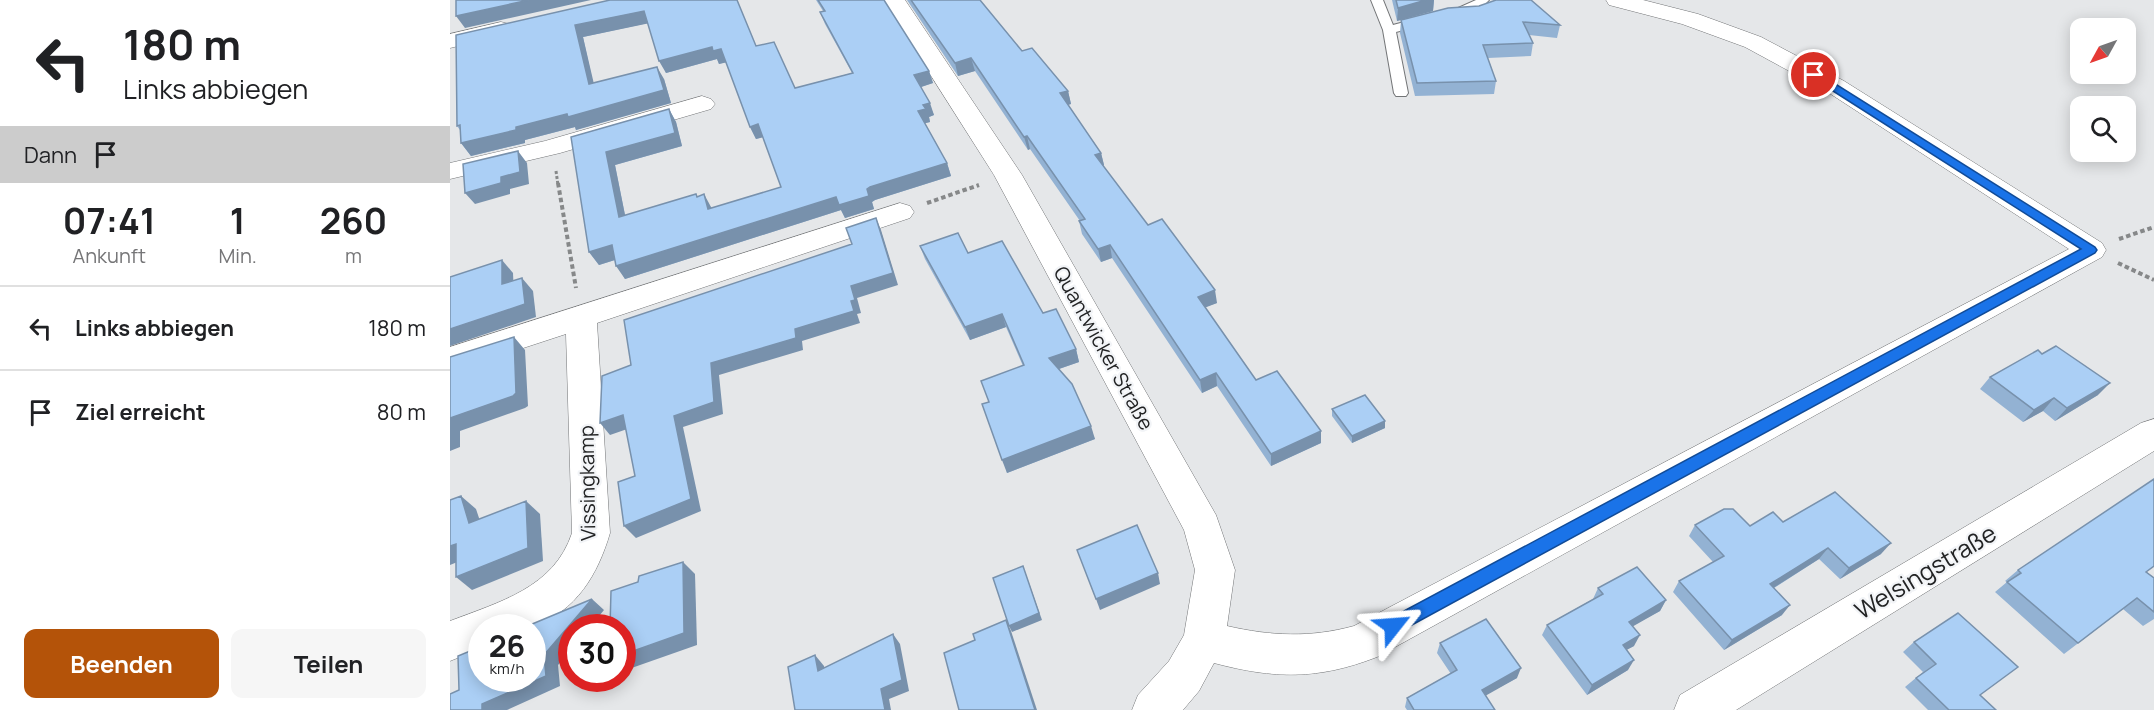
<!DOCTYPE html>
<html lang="de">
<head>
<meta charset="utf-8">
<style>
  body { margin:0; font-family:Manrope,sans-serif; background:#f6f6f6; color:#202124; height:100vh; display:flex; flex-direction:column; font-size:22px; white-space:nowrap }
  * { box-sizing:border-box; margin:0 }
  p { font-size:20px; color:#757577 }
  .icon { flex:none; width:33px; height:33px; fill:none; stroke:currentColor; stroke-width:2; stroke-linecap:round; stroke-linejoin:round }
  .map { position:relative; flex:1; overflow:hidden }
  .panel { display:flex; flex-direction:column; background:#fff; width:450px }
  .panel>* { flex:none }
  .top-card { background:#fff; color:#202124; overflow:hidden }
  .needle { width:39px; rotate:230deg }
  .tools { position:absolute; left:1620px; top:18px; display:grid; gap:12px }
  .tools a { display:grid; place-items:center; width:66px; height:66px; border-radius:12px; background:#fff; box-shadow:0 3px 15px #0003; font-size:30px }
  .speed { position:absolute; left:18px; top:614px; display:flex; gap:12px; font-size:30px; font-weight:700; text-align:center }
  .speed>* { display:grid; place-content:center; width:78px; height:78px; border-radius:50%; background:#fff; box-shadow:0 3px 15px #0003; line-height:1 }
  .speed small { font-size:15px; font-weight:400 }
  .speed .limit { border:9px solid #d22; background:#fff; color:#111 }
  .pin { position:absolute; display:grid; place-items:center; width:51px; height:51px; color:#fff; margin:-26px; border:3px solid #fff; border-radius:50%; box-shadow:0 2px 6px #0007 }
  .me { position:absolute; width:66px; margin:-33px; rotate:62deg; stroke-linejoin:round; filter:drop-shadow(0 0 4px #0008) }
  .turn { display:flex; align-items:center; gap:21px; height:126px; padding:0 24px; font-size:27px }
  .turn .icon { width:78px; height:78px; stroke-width:2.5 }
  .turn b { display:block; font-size:42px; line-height:51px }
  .then { display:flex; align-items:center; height:57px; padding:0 24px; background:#0003; gap:12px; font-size:22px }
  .eta { display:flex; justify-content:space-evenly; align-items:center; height:102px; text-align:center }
  .eta b { font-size:36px; font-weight:700; line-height:42px }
  .button { display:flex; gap:12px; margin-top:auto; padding:12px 24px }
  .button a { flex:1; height:69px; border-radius:12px; background:#b45309; color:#fff; font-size:24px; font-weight:700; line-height:69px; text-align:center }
  .button a+a { background:#f6f6f6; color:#202124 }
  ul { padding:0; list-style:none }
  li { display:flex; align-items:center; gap:18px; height:84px; padding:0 24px; border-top:2px solid #e0e0e0 }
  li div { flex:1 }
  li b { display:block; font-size:22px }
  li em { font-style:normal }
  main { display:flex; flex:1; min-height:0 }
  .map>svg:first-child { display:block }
</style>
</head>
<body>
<main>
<section class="panel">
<div class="top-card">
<div class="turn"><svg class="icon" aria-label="left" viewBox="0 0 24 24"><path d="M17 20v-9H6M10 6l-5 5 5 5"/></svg><div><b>180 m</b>Links abbiegen</div></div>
<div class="then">Dann<svg class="icon" aria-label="arrive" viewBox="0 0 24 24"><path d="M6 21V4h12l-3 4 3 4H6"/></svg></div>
</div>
<div class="eta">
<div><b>07:41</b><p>Ankunft</p></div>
<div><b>1</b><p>Min.</p></div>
<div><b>260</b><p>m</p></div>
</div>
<ul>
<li><svg class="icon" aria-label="left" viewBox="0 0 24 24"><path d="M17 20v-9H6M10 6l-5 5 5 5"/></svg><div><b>Links abbiegen</b></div><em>180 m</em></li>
<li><svg class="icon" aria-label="arrive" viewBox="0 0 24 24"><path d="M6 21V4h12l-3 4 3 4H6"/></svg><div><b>Ziel erreicht</b></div><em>80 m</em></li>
</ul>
<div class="button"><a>Beenden</a><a>Teilen</a></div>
</section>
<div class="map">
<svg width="1704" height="710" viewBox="0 0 1704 710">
  <rect width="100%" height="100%" fill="#e5e7e9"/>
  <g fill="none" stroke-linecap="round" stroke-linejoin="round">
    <g stroke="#737577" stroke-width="2">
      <g id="service">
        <path d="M921 0H933L943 25 973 17 979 21 977 24 946 32 958 93 956 96H946L944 93 933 30Z"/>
        <path d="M1026 0H1039C1031 10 1011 18 999 16L997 13Z"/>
      </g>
    </g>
    <g stroke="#737577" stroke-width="1">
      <g id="minor">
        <path d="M433 0H455L572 175 766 515 785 570 777 626C821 636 860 638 904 626L1619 249 1376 91 1295 47 1232 24 1159 5 1156 0H1193L1248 14 1311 37 1394 81 1652 243 1656 250 1652 257 927 657C868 680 824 679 764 663L749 691 733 710H682L688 695 719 661 734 635 745 570 734 530 544 175Z"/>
        <path d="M51 22 59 24 62 29 59 34 0 48V34Z"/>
        <path d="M252 96 261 99 265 104 261 109 110 153 0 179V163L95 141Z"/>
        <path d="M450 203 460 206 464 212 460 218 147 323 160 533C148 574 126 612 83 626 68 631 47 627 32 627V648L0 661V621C49 602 104 588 122 533L116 334 0 372V347Z"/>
        <path d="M1704 419V451L1286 710H1224L1230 695 1691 423Z"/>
      </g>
    </g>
    <path stroke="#868889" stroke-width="3" stroke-dasharray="3 2" stroke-linecap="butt" d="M106 171 108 185"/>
    <g stroke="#868889" stroke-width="4" stroke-dasharray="4.5 3" stroke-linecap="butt">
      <path d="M108 183 126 288"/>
      <path d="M477 203 529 185"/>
      <path d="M1669 239 1704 227"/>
      <path d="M1668 263 1704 280"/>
    </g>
    <use href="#service" fill="#fff" fill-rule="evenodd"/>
    <use href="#minor" fill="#fff" fill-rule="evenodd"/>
  </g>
  <g fill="#93b2d3">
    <path d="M160 0H287L306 46 345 88 402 73 375 24 370 12 373 11 366 0H434L479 71 483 83 471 87 484 115 479 117 480 122 475 123 497 163 501 176 425 200 422 202 424 209 395 218 391 210 175 279 165 260 149 265 139 252 121 137 219 109 226 122 232 146 165 165 175 215 247 196 262 208 331 187 313 137 306 139 300 127 276 62 269 64 267 59 216 73 198 23 133 37 143 83 214 79 221 103 126 130 125 127 75 140V143L21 156 11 143 10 130 7 126Z"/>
    <path d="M457 0H530L572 51 618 91 621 104 618 105 651 153 654 165 653 166 698 225 767 303 755 307 806 380 871 431V443L821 466 767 386 752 393 662 258 651 262 632 234 629 221H630L580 149 578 150 525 71 508 76Z"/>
    <path d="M942 0H984L983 11 947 21Z"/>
    <path d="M998 8 1110 25 1107 38 1079 35 1083 43 1081 56 1038 58 1046 81 1044 94 965 96 950 33 951 20Z"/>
    <path d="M470 246 518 253 593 313 626 349 629 362 609 369 645 439 557 473 539 402 573 366 556 327 520 340 475 259Z"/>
    <path d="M1540 377 1648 395 1605 421 1593 411 1573 422 1530 389Z"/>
    <path d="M882 409 935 421V428L902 443 882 416Z"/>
    <path d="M1333 522 1431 554 1390 579 1369 559 1324 588 1332 615 1274 650 1223 592 1229 581 1263 562 1239 536 1245 525 1300 526Z"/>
    <path d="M1568 570 1697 572 1704 578V619L1693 626 1673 609 1614 654 1545 592 1557 582 1555 581Z"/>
    <path d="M1148 588 1216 600 1210 611 1182 626 1184 646 1176 650 1178 670 1137 695 1092 635 1097 625 1143 599Z"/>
    <path d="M1464 642 1530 695 1546 710H1478L1455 687 1473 672 1453 652Z"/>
    <path d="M990 643 1067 678 1035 695 1045 710H957L955 707 957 698 1001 674 987 653Z"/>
  </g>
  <g fill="#7891ac">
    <path d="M79 0H141L15 28 6 16Z"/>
    <path d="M976 0H984L983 11 947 21 948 8Z"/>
    <path d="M194 11 200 23 133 37 147 97 139 84 125 25Z"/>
    <path d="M262 47 271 49 278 62 269 64 267 59 216 73 209 61Z"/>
    <path d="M521 58 525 71 508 76 505 63Z"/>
    <path d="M207 67 214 79 221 103 126 130 125 127 75 140V143L21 156 11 143 66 127Z"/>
    <path d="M479 71 483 83 468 88 464 75Z"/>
    <path d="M618 91 621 104 613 106 610 93Z"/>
    <path d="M480 103 484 115 479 117 480 122 472 124 468 111 473 105Z"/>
    <path d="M219 109 226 122 232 146 165 165 178 230 169 217 156 152Z"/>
    <path d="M308 124 314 137 306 139 300 127Z"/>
    <path d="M577 136 580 149 578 150 574 137Z"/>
    <path d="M68 151 77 163 79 184 60 189V194L25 204 15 193 51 177Z"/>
    <path d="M651 153 654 165 647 168 645 155Z"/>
    <path d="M497 163 501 176 425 200 422 202 424 209 395 218 391 210 175 279 166 266 386 197 417 189 420 187Z"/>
    <path d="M254 194 261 207 266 222 258 209Z"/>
    <path d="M426 218 431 230 448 285 407 298 411 313 407 314 410 323 352 341 353 350 269 375 273 414 233 427 251 511 186 538 174 526 224 416 261 363 345 329 401 301V286Z"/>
    <path d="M162 245 171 258 149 265 139 252Z"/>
    <path d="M660 245 662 258 651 262 648 249Z"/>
    <path d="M52 260 63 273 64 297 52 284Z"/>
    <path d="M72 278 83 291 86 317 0 346V329Z"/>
    <path d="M765 290 767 303 749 310 748 297Z"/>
    <path d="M552 314 556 327 520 340 515 327Z"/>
    <path d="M64 337 75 350 78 406 75 408 10 431V447L0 451V418Z"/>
    <path d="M626 349 629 362 603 371 599 358Z"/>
    <path d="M766 373 767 386 752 393 750 380Z"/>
    <path d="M1660 383 1648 395 1605 421 1617 408Z"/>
    <path d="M1604 398 1593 411 1573 422 1584 410Z"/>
    <path d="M173 415 183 427 160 435 150 423Z"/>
    <path d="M935 421V428L902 443V436Z"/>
    <path d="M641 426 645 439 557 473 552 460Z"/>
    <path d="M871 431V443L821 466V454Z"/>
    <path d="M11 496 26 509 35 536 19 523Z"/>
    <path d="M76 501 90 514 93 561 22 590 6 577Z"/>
    <path d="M1441 543 1431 554 1390 579 1399 568Z"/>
    <path d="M6 544 22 556 0 565V546Z"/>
    <path d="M1378 548 1369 559 1312 595 1320 584Z"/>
    <path d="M233 562 245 574 247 645 173 671 172 655Z"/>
    <path d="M573 566 592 620 562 632 559 626Z"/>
    <path d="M708 573 710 584 650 610 646 599Z"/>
    <path d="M142 599 154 610 140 627H122V649L108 665 110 686 57 710H32V704L94 655Z"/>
    <path d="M1216 600 1210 611 1173 632 1179 622Z"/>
    <path d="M1340 605 1332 615 1274 650 1282 640Z"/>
    <path d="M556 620 561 631 587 710H585Z"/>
    <path d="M443 634 450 644 459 691 439 699 441 710H435L431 689Z"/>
    <path d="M1190 635 1184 646 1167 655 1173 645Z"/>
    <path d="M365 655 374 666 377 681 368 671Z"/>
    <path d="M1184 660 1178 670 1137 695 1142 685Z"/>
    <path d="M1071 668 1067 678 1028 700 1032 690Z"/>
  </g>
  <g fill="#abcff5" stroke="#7891ac" stroke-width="1.5">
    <path d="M6 0H79L6 16Z"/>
    <path d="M160 0H287L306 46 324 42 345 88 403 73 370 12 375 11 368 0H434L479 71 464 75 480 103 473 105 476 109 468 111 497 163 420 187 417 189 419 196 389 205 386 197 166 266 162 245 139 252 121 137 219 109 225 133 156 152 169 217 246 194 247 197 254 194 258 209 331 187 308 124 300 127 271 49 263 51 262 47 209 61 194 11 125 25 139 84 207 67 214 90 118 117 117 114 66 127V130L11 143 10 125 7 126 6 35Z"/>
    <path d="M461 0H530L572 51 582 48 618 91 610 93 651 153 645 155 698 225 712 219 765 290 748 297 806 380 827 371 871 431 821 454 766 373 750 380 660 245 648 249 629 221 635 219 577 136 574 137 521 58 505 63Z"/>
    <path d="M946 0H976L948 8Z"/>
    <path d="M1046 0H1081L1110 25 1073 22 1083 43 1033 45 1046 81 967 83 951 20 998 8 1029 6Z"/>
    <path d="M68 151 70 172 51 177V183L15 193 13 164Z"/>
    <path d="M426 218 443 273 401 286 405 300 401 301 404 311 345 329 346 338 261 363 264 402 224 416 241 499 174 526 168 482 185 476 173 415 150 423 152 376 181 365 174 320 402 244 396 228Z"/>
    <path d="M508 233 518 253 552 241 593 313 606 309 626 349 599 358 622 384 641 426 552 460 532 404 539 402 531 381 574 365 552 314 515 327 470 246Z"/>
    <path d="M52 260V284L72 278 75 304 0 329V277Z"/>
    <path d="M64 337 66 393 63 396 0 418V357Z"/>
    <path d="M1606 346 1660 383 1617 408 1604 398 1584 410 1540 377 1588 350 1592 354Z"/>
    <path d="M915 395 935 421 902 436 882 409Z"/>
    <path d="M1704 479V566L1696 572 1704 578V612L1687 598 1628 643 1557 582 1571 573 1568 570Z"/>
    <path d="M1385 492 1441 543 1399 568 1378 548 1320 584 1340 605 1282 640 1229 581 1274 556 1245 525 1274 509H1283L1300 526 1323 512 1333 522Z"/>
    <path d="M11 496 19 523 76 501 78 548 6 577V544L0 546V500Z"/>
    <path d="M687 525 708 573 646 599 627 550Z"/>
    <path d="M233 562 234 633 172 655V627H160L161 591 188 582 189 576Z"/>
    <path d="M573 566 589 613 559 626 543 578Z"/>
    <path d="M1187 567 1216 600 1179 622 1190 635 1173 645 1184 660 1142 685 1097 625 1153 594 1148 588Z"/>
    <path d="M142 599 94 655 96 676 32 704V710H0V694L9 690 8 656 32 646V678H82V627H75Z"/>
    <path d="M1508 613 1568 667 1530 695 1546 710H1499L1466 678 1486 664 1464 642Z"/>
    <path d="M1036 619 1071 668 1032 690 1045 710H964L957 698 1007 670 990 643Z"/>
    <path d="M556 620 585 710H509L494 653 525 640 523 634Z"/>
    <path d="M443 634 452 680 431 689 435 710H345L338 667 365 655 368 671Z"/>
  </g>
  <path fill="#1a73e8" stroke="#114b97" stroke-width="1.5" d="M1361 73H1368L1645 247 1647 250 1645 253 949 632 943 634 937 632 935 626 937 620 1631 249 1361 77Z"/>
  <g text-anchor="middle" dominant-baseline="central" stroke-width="4.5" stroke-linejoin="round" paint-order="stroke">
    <g font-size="20" fill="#222324" stroke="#f2f4f7">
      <text transform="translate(654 348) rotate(61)">Quantwicker Straße</text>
      <text transform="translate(137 483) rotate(-91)">Vissingkamp</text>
    </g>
    <g font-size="24" fill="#222324" stroke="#f2f4f7">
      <text transform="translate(1475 571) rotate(-31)">Welsingstraße</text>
    </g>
  </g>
</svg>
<div class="tools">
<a><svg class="needle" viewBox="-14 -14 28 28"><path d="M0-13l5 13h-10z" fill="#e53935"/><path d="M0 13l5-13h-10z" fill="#757577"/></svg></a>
<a><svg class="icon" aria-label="search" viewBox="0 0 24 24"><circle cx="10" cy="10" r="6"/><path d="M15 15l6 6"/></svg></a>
</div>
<div class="speed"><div>26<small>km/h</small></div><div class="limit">30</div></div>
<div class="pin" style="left:1364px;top:75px;background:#d93025"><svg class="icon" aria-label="arrive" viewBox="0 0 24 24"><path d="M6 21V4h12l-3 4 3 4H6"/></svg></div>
<svg class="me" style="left:943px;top:626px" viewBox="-20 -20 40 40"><path d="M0-17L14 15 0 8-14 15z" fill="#1a73e8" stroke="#fff" stroke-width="4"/></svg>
</div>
</main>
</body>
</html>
